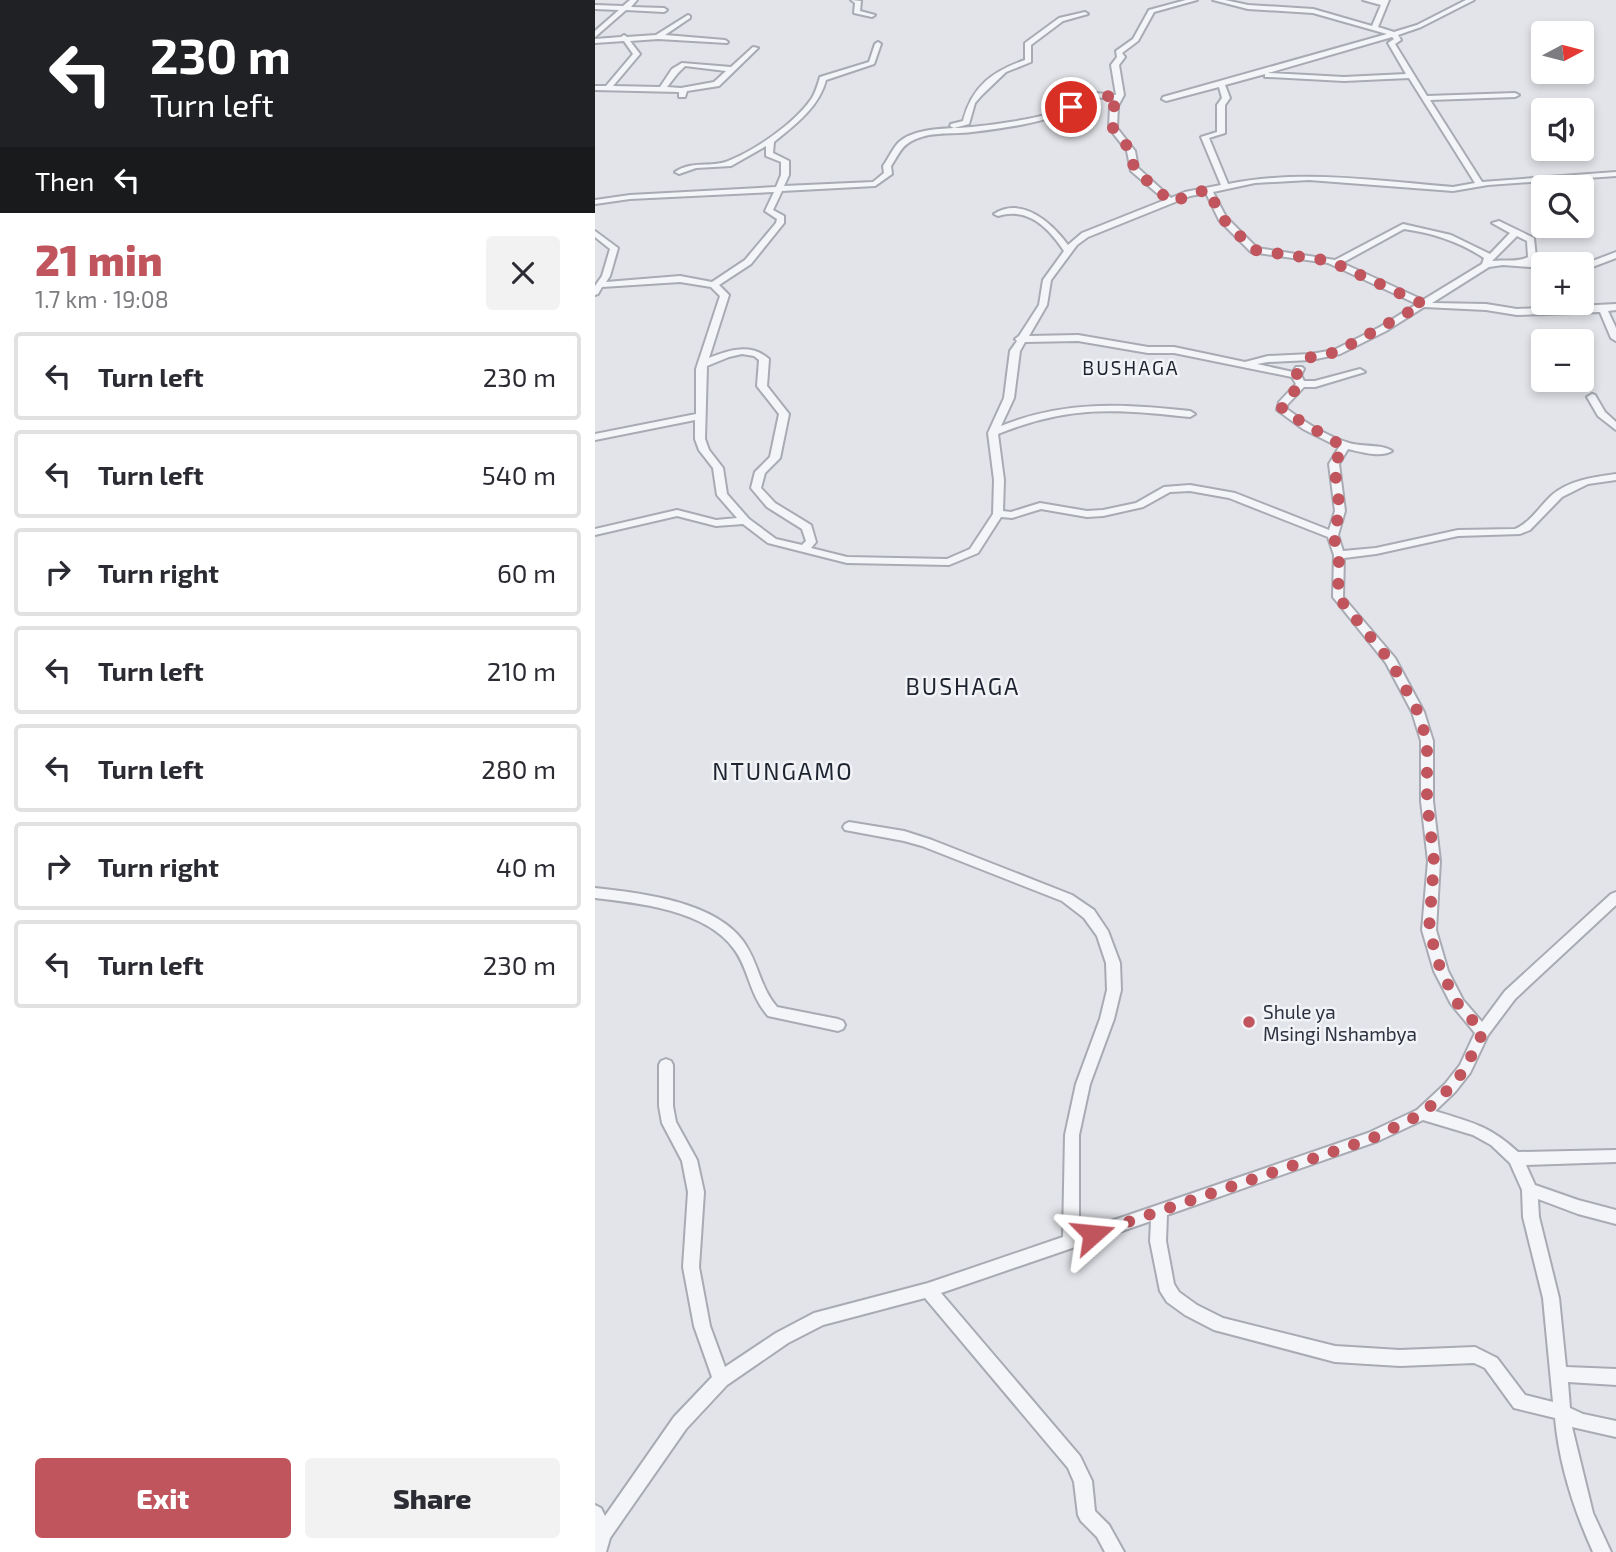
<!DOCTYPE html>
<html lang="en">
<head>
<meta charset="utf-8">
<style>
  body { margin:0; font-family:"Exo 2",sans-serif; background:#f2f2f3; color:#2b2b33; height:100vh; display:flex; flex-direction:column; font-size:26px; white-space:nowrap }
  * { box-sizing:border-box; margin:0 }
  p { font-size:23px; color:#7c7c81 }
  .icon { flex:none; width:38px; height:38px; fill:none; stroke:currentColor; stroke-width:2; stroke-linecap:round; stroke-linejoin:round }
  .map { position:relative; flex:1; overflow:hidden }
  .details { display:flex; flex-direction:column; background:#fff; width:595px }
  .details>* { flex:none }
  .top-card { background:#202124; color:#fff; overflow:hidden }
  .needle { width:46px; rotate:83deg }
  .fabs { position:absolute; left:936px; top:21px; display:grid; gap:14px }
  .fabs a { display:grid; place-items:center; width:63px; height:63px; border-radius:7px; background:#fff; box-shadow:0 4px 10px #0003; font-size:35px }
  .pin { position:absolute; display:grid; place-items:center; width:60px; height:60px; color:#fff; margin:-30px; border:4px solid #fff; border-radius:50%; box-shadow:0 2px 7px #0007 }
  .me { position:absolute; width:77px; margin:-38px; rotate:72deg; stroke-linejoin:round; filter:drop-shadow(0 0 5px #0008) }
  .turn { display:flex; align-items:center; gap:24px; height:147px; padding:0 35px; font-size:32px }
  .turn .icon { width:91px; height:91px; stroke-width:2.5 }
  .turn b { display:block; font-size:49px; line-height:60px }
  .then { display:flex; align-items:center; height:66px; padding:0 35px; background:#0003; gap:14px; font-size:26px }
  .round { display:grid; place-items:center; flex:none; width:74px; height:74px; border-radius:7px; background:#f2f2f3 }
  .overview { display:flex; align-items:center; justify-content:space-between; height:119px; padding:0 35px }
  h1 { font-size:42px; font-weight:800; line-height:52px; color:#c0555d }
  .action { display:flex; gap:14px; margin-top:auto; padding:14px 35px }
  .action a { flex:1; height:80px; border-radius:7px; background:#c0555d; color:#fff; font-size:28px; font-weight:800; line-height:80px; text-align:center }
  .action a+a { background:#f2f2f3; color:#2b2b33 }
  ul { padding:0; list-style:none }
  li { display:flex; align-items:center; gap:21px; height:88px; margin:0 14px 10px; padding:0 21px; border:4px solid #e1e1e2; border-radius:7px }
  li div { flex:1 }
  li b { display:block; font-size:26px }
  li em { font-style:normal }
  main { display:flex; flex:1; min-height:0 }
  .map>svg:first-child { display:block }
</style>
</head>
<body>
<main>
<section class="details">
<div class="top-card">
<div class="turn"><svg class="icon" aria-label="left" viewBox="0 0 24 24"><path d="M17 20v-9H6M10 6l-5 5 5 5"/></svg><div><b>230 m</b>Turn left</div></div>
<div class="then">Then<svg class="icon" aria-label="left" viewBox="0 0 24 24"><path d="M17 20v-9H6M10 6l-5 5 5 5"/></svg></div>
</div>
<div class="overview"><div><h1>21 min</h1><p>1.7 km · 19:08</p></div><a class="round"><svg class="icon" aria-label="close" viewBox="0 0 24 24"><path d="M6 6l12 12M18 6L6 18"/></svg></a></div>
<ul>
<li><svg class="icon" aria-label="left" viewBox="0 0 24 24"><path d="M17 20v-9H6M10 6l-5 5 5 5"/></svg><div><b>Turn left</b></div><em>230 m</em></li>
<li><svg class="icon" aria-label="left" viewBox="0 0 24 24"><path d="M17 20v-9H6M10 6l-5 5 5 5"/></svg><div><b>Turn left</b></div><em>540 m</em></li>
<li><svg class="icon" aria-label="right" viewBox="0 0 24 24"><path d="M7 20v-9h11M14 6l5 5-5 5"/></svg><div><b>Turn right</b></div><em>60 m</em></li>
<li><svg class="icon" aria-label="left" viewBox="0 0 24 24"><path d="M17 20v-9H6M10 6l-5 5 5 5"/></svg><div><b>Turn left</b></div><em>210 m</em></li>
<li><svg class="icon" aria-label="left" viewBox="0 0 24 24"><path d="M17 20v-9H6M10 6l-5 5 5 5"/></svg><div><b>Turn left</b></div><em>280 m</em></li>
<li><svg class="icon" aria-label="right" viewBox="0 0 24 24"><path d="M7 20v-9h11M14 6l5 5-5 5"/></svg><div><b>Turn right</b></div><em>40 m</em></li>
<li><svg class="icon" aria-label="left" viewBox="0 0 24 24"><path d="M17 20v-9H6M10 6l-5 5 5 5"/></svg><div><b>Turn left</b></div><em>230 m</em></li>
</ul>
<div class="action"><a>Exit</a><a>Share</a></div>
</section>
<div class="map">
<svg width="1021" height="1552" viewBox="0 0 1021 1552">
  <rect width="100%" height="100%" fill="#e2e4e9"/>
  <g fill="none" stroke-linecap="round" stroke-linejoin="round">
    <g stroke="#a8abb3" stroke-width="4">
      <g id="minor">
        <path d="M35 0H42L36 7 69 8 72 10 69 12 31 10 0 37V31L24 10 0 9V5L28 6Z"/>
        <path d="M256 0 266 1 265 11 280 15 277 17 259 13 260 3Z"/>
        <path d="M591 0H602L559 12 543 41 527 53 530 57 524 65 529 95 523 106 522 128 540 151 543 168 576 198 590 192 626 185 606 137 622 132V105L627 98 624 87 571 101 567 99 568 97 792 34 718 13 653 9 618 0H630L653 5 718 9 777 26 786 5 768 0H794L783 27 799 32 822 25 871 0H879L826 27 803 35 806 40 800 44 832 96 920 93 924 95 920 97 835 100 887 182 1021 172V176L893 185 858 191 714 180 660 183 618 192 631 217 662 248 740 260 808 224 856 235 895 254 915 233 897 223 904 221 939 238 941 258 936 262 951 264H948V268L908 265 894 267 837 303 891 304 922 309 1021 304V310L1013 311 1021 328V341L1016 338 1005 312 922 315 891 310 829 307 791 331 745 354 716 360 673 362 662 364 698 372 701 367H707L709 369 706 375 709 381H720L765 369 770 372 720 387H709L692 405V409C711 423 731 436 754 443 767 447 787 444 797 451 785 458 766 452 753 449L744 464 750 511 743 535 748 551 781 548 863 530 920 529C935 523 945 506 957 495 975 480 999 477 1021 474V480L993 484 967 497 935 530 925 534 863 536 781 554 749 558 748 597 800 658 829 712 838 741V801L845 861 841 930 853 971 868 1000 887 1022 910 991 1016 894 1021 892V905L920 999 893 1035 875 1073 860 1092 840 1111C876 1122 895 1126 923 1152L1021 1150V1162L931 1165 940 1185 983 1200 1021 1210V1224L983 1214 943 1199 944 1217 964 1298 971 1367 1021 1369V1385L973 1382 975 1408 988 1414 1021 1421V1437L977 1427 998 1513 1016 1552H998C979 1510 964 1464 960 1418L919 1408 890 1368 879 1363 805 1366 740 1362 619 1330 590 1315 572 1302 565 1291 555 1241 556 1221 346 1293 485 1456 497 1481 500 1511 514 1525 529 1552H510L502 1537 486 1521 483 1515 479 1482 473 1468 330 1298 228 1325 193 1343 132 1385 91 1429 15 1538 11 1552H0V1505L6 1508 10 1516 79 1417 117 1377 99 1326 88 1267 93 1192 87 1161 67 1123 64 1106V1065L66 1061 71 1059 76 1061 78 1065V1106L81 1122 102 1160 109 1192 104 1267 115 1326 130 1367 181 1333 219 1313 333 1283 468 1237 470 1135 481 1084 505 1019 512 990 511 963 502 936 489 918 467 901 327 846 309 841 250 830 248 827 250 824 254 822 309 831 337 840 477 895 499 910 513 931 525 963 526 990 519 1019 495 1084 484 1135V1232L773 1133 822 1110 850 1084 865 1065 880 1033 856 1004 839 971 827 930 833 861 826 801V741L817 712 791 663 738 597 739 555 733 537 634 498 595 491 575 492 548 507 508 516 492 517 446 509 417 518 406 517 383 553 354 565 252 563 173 543 148 524 121 526 82 516 0 535V529L82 510 121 520 142 518 122 495 118 468 104 450 100 439V420L0 440V434L101 414V369L125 296 116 287 85 282 7 287 3 294 0 295V286L7 276 15 249 0 237V231L23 248 15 276 11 282 85 276 117 282 150 260 181 223 182 219 170 211 179 192 35 199 0 204V200L35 195 181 187 186 175V162L171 156V146L136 166 101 168 84 174 80 172C98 160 116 168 133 161 161 150 200 123 217 98 221 91 223 84 225 77L274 62 280 44 283 42 286 44 279 64 231 80C224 107 200 125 179 142L178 153 194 161V175L189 186 278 182 289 173 288 166C293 159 298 148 304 142 318 130 341 129 359 128L355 126 356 124 368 121C377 86 398 71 430 60V43L464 18 490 12 493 14 468 21 436 45V62L411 72 387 95 380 103 374 124 359 128C379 128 460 118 472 106 473 106 477 97 477 96H480L500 93 521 95 516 65 522 57 521 51 538 39 554 10ZM797 37 799 39 793 43 811 74 749 77 673 73ZM670 74V77H673L749 81 814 78 880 183 858 187C783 181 708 169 633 184L614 138 630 133V105L635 98 630 85ZM500 97 519 99 515 106 514 128 532 151 536 171 570 200 487 233 473 245C457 223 427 196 399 214L403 216C433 207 453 227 469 251L448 280 444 305 424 336 420 339 422 341 415 351 409 398 393 433 399 480 398 514 375 549 352 559 252 557 216 548 221 542 216 525 180 503 166 488 170 473 185 458 194 414 172 386 174 359C156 343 134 350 114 358L134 295 124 285 156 264 189 223V216L178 210 187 191 280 186 297 174 296 166C301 159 305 149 312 144 332 130 355 135 377 132 410 128 448 123 479 109L483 100ZM611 193 624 220 656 252 733 263 822 304 785 327 739 350 716 354 673 356 650 362 579 347H553L483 335 434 336 452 305 456 280 482 245 493 237 595 196ZM809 229C838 233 865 242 889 258L887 264 828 300 747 263ZM922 236 932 241 933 257C922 263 909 259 897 261ZM483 341 553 353H579L697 377 701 384 684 402 682 410 708 429 744 447 734 464 740 511 734 530 640 493 595 485 569 487 541 503 508 510 492 511 445 503 416 512 408 511 409 480 403 434C474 405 521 409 595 417L600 414 595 411C528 404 470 400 406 426L419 398 425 351 430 342ZM147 354 159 356 164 360 162 386 184 414 175 457 160 472 156 488 172 507 207 529 211 541 207 545 181 539 154 519 132 494 128 468 114 450 110 439 112 366 134 357ZM828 1120 878 1135 896 1145 915 1163 927 1190 928 1217 948 1298 958 1402 930 1395 902 1358 880 1347 805 1350 740 1346 628 1318 602 1305 584 1292 579 1284 571 1241 572 1215 783 1141Z"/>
        <path d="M93 15 95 16V18L70 35 130 40 133 42 132 43 63 39 35 41 45 54 18 86 65 87 77 69 87 63 136 67 158 47 163 48 124 86 92 91 90 97H84V92L0 90V86H11L38 54 29 41 0 43V39L26 37 29 35 32 37 61 35ZM90 66 131 71 119 82 86 88 72 87 83 73Z"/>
        <path d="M1021 252V258L987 271V265Z"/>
        <path d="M997 394 1000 395 1010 412 1021 422V430L1003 416 992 397Z"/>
        <path d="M0 888C45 893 119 901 148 941 163 961 165 988 182 1007L243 1019 248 1021 250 1025 248 1029 243 1031 173 1016C154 994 154 969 139 949 111 910 44 903 0 898Z"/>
      </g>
    </g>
    <use href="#minor" fill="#f4f5f8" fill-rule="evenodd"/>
  </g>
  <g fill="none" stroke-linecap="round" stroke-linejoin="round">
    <path stroke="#c0555d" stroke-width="12" stroke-dasharray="0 21.6" d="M476 107 480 98 499 95 524 97 519 106 518 128 536 151 539 169 576 202 613 189 627 218 659 250 735 261 828 304 742 352 716 357 701 375 706 384 687 404V410L749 447 739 464 745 511 738 535 744 555 743 597 796 662 823 712 832 741V801L839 861 834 930 846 971 863 1004 888 1032 870 1069 855 1088 827 1114 778 1138 498 1234"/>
  </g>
  <circle fill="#c0555d" stroke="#f2f3f7" stroke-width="2.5" cx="654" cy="1022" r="7"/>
  <g text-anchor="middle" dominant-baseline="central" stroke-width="5" stroke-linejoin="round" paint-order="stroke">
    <g font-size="19" letter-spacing="2" fill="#1e2330" stroke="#f2f3f7">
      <text x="536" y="367">BUSHAGA</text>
    </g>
    <g font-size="19" fill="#2c323f" stroke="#f2f3f7" text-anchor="start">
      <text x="668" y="1011">Shule ya<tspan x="668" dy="22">Msingi Nshambya</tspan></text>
    </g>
    <g font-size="23" letter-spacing="2" fill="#1e2330" stroke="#f2f3f7">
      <text x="368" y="686">BUSHAGA</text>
      <text x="188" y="771">NTUNGAMO</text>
    </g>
  </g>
</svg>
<div class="fabs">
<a><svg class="needle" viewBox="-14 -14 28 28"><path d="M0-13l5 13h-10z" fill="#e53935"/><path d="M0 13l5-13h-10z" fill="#7c7c81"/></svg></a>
<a><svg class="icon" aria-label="sound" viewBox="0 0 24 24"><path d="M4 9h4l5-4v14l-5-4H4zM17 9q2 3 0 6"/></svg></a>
<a><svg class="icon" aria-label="search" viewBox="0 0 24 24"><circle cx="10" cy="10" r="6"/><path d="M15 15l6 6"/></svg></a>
<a>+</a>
<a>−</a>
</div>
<div class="pin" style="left:476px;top:107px;background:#d93025"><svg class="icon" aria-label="arrive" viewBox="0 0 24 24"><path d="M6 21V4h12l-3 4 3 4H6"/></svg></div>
<svg class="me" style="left:498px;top:1234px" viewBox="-20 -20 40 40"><path d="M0-17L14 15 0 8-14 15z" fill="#c0555d" stroke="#fff" stroke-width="4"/></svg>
</div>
</main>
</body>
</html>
